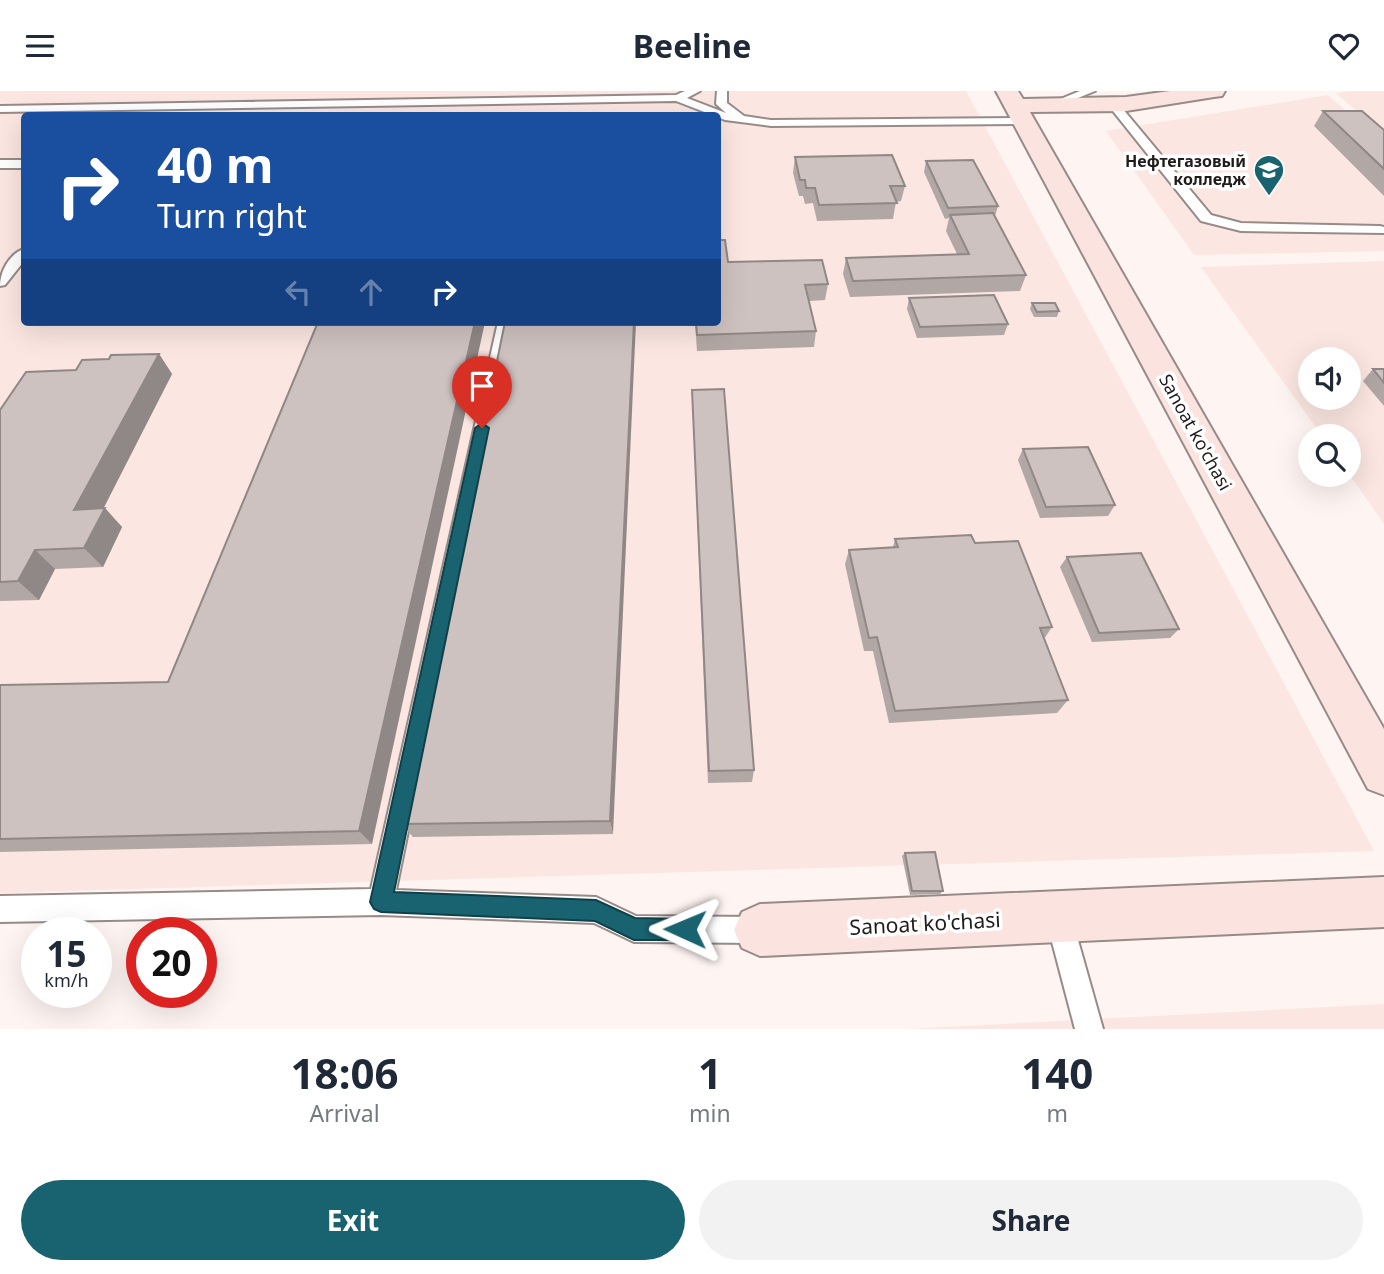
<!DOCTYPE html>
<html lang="en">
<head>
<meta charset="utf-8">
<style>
  body { margin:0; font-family:"Noto Sans",sans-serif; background:#f2f2f3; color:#1f2937; height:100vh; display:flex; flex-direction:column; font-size:26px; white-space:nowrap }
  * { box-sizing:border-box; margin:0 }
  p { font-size:23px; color:#747a83 }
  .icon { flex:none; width:38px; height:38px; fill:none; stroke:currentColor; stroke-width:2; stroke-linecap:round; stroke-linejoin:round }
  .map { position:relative; height:938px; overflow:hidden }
  .side { display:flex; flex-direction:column; background:#fff; flex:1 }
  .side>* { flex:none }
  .hud { position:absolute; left:21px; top:21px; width:700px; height:214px; border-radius:7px; box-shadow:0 7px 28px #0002; background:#1a4fa0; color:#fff; overflow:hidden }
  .buttons { position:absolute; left:1298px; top:256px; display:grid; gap:14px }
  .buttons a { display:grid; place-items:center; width:63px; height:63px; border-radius:50%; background:#fff; box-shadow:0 7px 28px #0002; font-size:35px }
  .speed { position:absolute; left:21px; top:826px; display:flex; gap:14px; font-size:35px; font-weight:700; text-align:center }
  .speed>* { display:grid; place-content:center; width:91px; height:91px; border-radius:50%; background:#fff; box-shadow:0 7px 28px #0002; line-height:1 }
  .speed small { font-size:18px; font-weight:400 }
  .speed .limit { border:10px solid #d22; background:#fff; color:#111 }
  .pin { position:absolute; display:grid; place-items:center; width:60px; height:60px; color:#fff; margin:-72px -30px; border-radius:50% 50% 50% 0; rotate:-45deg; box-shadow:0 0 7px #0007 }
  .pin .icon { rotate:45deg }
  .me { position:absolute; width:77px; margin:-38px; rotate:271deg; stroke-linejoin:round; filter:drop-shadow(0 0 5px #0008) }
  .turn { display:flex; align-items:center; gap:24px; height:147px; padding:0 21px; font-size:32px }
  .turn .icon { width:91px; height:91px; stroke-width:2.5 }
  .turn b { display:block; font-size:49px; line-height:60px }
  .lanes { display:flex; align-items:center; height:66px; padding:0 21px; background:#0003; justify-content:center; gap:35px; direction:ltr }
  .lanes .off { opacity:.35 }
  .eta { display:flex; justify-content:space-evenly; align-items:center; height:119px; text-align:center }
  .eta b { font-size:42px; font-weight:700; line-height:49px }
  .primary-button { display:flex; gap:14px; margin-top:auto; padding:14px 21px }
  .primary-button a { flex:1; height:80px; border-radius:42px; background:#196370; color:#fff; font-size:28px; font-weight:700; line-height:80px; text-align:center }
  .primary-button a+a { background:#f2f2f3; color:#1f2937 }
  header { display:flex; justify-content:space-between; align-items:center; height:91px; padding:0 21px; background:#fff; font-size:32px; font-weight:700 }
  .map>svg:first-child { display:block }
</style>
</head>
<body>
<header><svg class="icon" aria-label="menu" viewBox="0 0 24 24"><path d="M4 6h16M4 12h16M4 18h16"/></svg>Beeline<svg class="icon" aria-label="heart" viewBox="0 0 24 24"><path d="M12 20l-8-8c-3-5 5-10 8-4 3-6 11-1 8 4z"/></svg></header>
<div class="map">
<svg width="1384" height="938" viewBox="0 0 1384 938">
  <rect width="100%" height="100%" fill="#fef4f2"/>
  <g fill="#fbe6e1" fill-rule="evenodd">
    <path d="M0 0H966L1374 760 0 802ZM24 24H718V231H24Z"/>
    <path d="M1352 0H1384V44L1336 2Z"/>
    <path d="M1328 4 1384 53V160L1194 164 1106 40Z"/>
    <path d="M1384 170V433L1349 383V345H1322L1201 176ZM1311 268H1349V306H1311Z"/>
    <path d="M1384 913V938H908Z"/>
  </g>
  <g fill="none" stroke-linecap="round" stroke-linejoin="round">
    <g stroke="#968b89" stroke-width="4">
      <g id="lane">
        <path d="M685 0H700L687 7 726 22 716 13 717 0H727V12L744 25 771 29 1025 27 1031 30 1025 33 771 35 725 29 676 10 0 21V15L676 4Z"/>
        <path d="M1080 0H1095L1056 16 1046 14Z"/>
        <path d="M1109 11H1117L1211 124 1241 132 1380 135 1384 136V142L1241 140 1201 130 1109 15Z"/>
        <rect x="0" y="69" width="24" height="8"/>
        <path d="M24 158V170L5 194 0 195C0 181 9 163 24 158Z"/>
        <path d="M498 231H512L396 799 596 806 636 825 759 826 768 830 772 839 768 848 759 852 634 851 594 832 381 824 0 831V805L371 798Z"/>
        <path d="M1059 815 1068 819 1072 828 1103 938H1075L1046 828 1050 819Z"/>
      </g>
    </g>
    <g stroke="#968b89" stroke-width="4">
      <g id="secondary">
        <path d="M996 0H1018L1023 8 1126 6 1170 0H1225L1222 5 1214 6 1126 20 1030 21 1384 638V704L1368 698Z"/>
        <path d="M1384 786V836L760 865 742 857 734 839 742 821 760 813Z"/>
      </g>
    </g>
    <use href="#lane" fill="#fff" fill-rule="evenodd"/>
    <use href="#secondary" fill="#fbe4e0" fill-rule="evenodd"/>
  </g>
  <g fill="#b1a7a5">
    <path d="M1323 20 1384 39V105L1314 35Z"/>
    <path d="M795 66 905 95 901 110 896 111 893 128 817 130 813 112 805 113 803 105H799L793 82Z"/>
    <path d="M926 70 998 115 995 125 1026 184 1020 200 850 206 843 183 846 167 957 163 946 140 949 127 945 128 924 81Z"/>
    <path d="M728 171 828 193 825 209 809 210 816 240 814 256 697 260 695 231H718Z"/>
    <path d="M909 207 1008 233 1004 244 917 247 907 218Z"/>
    <path d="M1032 212 1059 220 1057 226H1034L1030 218Z"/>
    <path d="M318 231 372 753 0 761V594L168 591Z"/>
    <path d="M505 231 613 743 413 746 402 733Z"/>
    <path d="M159 263 172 283 103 417 122 436 103 476 55 478 39 509 0 510V319L76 279 109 268Z"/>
    <path d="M1373 278H1384V315L1363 290Z"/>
    <path d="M692 299 754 679 752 691 708 692Z"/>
    <path d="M1023 358 1115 414 1108 425 1040 427 1018 369Z"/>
    <path d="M895 448 975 452 1052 536 1044 548 1068 609 1057 622 889 632 873 560H864L845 473 849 459 893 456Z"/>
    <path d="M1067 466 1179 538 1170 547 1092 551 1060 476Z"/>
    <path d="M905 762 943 800 940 803 910 804 902 765Z"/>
  </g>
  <g fill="#908886">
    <path d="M475 231H485L372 753 359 740Z"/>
    <path d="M634 231H636L613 743 610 730Z"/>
    <path d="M159 263 172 283 93 438 74 419Z"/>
    <path d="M105 417 122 436 103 476 84 457Z"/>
    <path d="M35 459 55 478 39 509 18 490Z"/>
  </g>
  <g fill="#cec2c0" stroke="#908886" stroke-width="2">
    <path d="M1323 20H1362L1384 39V78Z"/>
    <path d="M892 64 905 95H890L897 112 819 114 815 97H806L805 89H800L795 66Z"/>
    <path d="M973 69 998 115 948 117 926 70Z"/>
    <path d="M993 122 1026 184 853 190 846 167 969 163 950 124Z"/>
    <path d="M718 149H725L728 171 822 169 828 193 805 194 816 240 697 244 696 231H718Z"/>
    <path d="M994 204 1008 233 920 236 909 207Z"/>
    <path d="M1032 212H1055L1059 220 1037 221Z"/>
    <path d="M318 231H475L359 740 0 748V594L168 591Z"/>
    <path d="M505 231H634L610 730 402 733Z"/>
    <path d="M159 263 74 419 105 417 84 457 35 459 18 490 0 491V319L26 281 76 279 82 269 109 268 111 264Z"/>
    <path d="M1373 278H1384V292Z"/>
    <path d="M724 298 754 679 709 680 692 299Z"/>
    <path d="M1088 356 1115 414 1046 416 1023 358Z"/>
    <path d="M971 444 975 452 1018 450 1052 536 1040 537 1068 609 895 620 877 546 869 547 849 459 898 456 895 448Z"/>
    <path d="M1141 462 1179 538 1099 542 1067 466Z"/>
    <path d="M935 761 943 800H912L905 762Z"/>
  </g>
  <path fill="#196370" stroke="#104049" stroke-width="2" d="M482 332 489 337 394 801 596 809 635 827 685 828 692 831 695 838 692 846 685 849H634L595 830 381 821 374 818 370 811 475 337Z"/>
  <defs>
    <g id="university-pin" transform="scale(1.575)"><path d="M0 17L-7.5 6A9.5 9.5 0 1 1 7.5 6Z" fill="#196370" stroke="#fff"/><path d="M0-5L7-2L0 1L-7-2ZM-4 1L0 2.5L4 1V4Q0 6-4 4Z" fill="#fff"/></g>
  </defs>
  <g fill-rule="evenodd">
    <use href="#university-pin" x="1269" y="79"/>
  </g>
  <g text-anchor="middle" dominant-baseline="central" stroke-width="7" stroke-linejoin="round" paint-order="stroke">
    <g font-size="16" font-weight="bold" fill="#211c1c" stroke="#fff" text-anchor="end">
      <text x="1246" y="70">Нефтегазовый<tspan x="1246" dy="18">колледж</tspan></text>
    </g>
    <g font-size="18" fill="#211c1c" stroke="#fff">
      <text transform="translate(1196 341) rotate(61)">Sanoat ko'chasi</text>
    </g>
    <g font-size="21" fill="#211c1c" stroke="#fff">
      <text transform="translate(925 832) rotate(-3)">Sanoat ko'chasi</text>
    </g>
  </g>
</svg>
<div class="buttons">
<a><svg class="icon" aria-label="sound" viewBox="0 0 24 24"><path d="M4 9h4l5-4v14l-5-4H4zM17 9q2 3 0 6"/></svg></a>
<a><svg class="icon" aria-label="search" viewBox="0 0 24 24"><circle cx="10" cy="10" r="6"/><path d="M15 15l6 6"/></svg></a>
</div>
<div class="speed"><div>15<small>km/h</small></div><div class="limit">20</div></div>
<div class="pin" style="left:482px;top:337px;background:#d93025"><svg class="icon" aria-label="arrive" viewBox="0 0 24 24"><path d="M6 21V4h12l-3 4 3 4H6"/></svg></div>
<svg class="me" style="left:685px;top:838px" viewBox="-20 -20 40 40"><path d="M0-17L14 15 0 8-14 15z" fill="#196370" stroke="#fff" stroke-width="4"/></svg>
<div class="hud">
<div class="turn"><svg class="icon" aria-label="right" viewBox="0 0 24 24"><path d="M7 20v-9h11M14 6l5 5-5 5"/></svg><div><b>40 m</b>Turn right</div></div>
<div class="lanes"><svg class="icon off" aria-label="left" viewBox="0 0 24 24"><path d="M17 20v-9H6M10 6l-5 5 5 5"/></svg><svg class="icon off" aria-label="ahead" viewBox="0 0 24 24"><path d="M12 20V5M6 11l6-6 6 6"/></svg><svg class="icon" aria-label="right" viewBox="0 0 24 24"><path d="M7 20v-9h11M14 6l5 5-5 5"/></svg></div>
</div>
</div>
<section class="side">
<div class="eta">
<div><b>18:06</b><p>Arrival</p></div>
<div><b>1</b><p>min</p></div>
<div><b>140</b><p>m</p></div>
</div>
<div class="primary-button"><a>Exit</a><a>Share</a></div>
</section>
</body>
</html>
